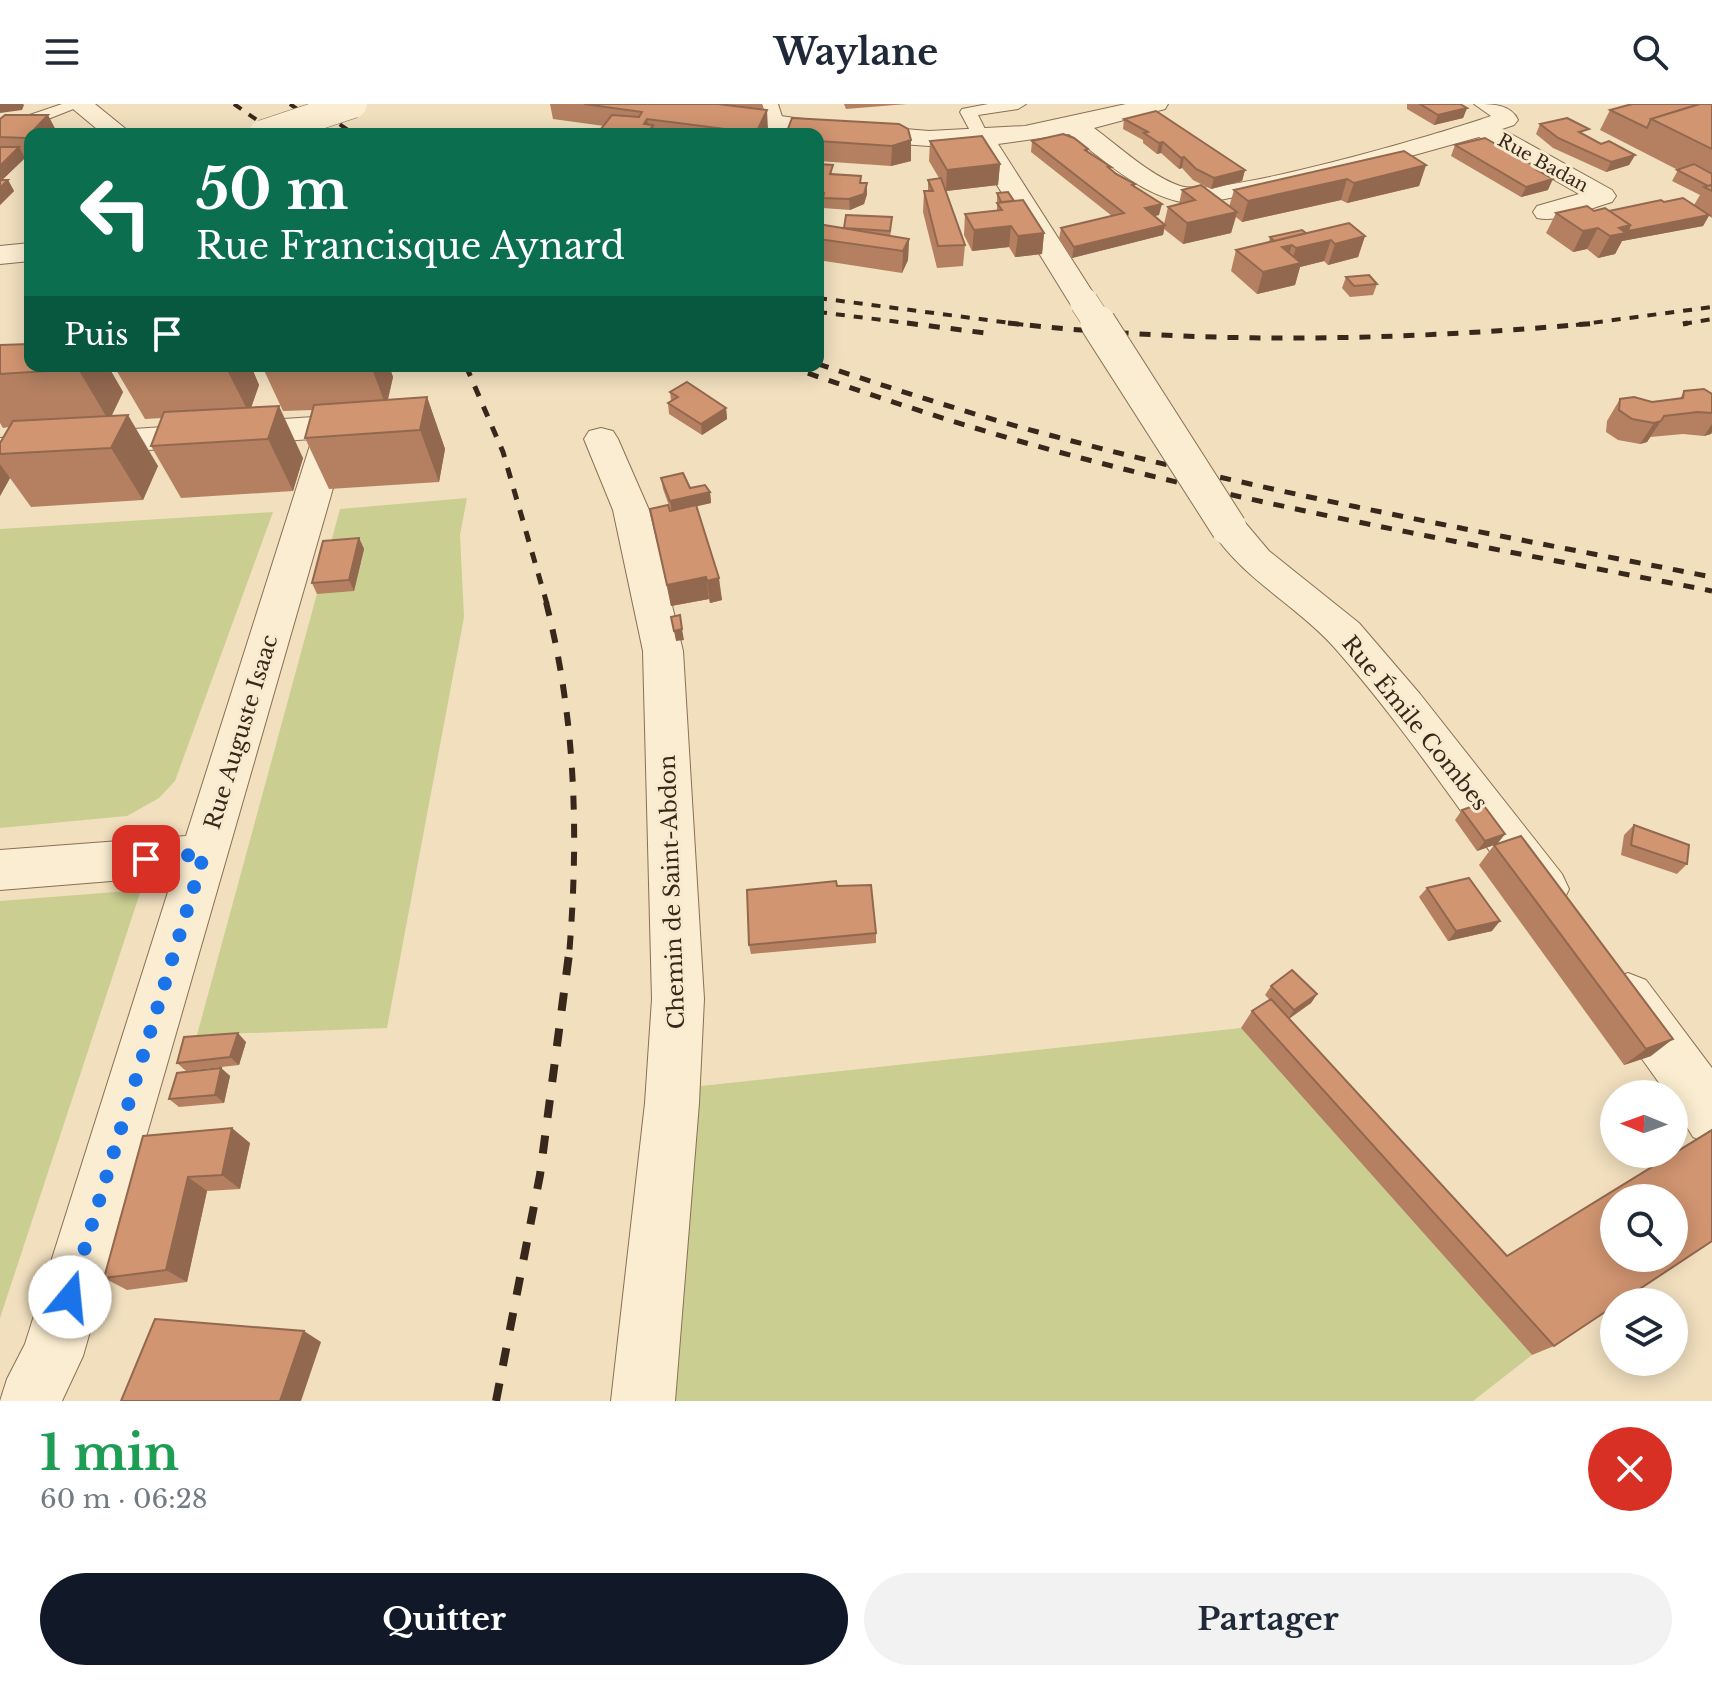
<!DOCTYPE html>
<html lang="fr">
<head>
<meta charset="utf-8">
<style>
  body { margin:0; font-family:"Libre Baskerville",serif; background:#f2f2f3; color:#1f2937; height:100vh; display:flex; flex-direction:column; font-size:30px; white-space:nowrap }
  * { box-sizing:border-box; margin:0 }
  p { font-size:26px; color:#747a83 }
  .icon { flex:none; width:44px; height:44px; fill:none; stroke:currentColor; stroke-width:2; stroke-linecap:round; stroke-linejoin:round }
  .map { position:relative; height:1297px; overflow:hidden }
  .details { display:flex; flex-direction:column; background:#fff; flex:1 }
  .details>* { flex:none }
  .guide { position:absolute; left:24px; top:24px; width:800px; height:244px; border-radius:16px; box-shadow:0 4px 20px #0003; background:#0b6e4f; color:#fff; overflow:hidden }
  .needle { width:52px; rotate:271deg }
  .buttons { position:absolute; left:1600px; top:976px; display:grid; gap:16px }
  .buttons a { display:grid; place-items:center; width:88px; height:88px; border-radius:50%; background:#fff; box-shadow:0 4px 20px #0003; font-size:40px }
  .pin { position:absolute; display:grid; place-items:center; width:68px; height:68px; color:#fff; margin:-34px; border-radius:16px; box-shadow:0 4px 12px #0006 }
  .me { position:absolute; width:88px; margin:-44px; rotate:17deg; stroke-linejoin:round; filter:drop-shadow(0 0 6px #0008) }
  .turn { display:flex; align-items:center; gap:28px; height:168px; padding:0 40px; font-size:36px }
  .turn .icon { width:104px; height:104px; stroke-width:2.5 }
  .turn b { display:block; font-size:56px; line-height:68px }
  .then { display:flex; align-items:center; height:76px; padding:0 40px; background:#0003; gap:16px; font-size:30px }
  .round { display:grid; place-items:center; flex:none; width:84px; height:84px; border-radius:42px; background:#f2f2f3 }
  .headline { display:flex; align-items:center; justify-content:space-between; height:136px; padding:0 40px }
  h1 { font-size:48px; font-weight:700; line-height:60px; color:#1e9e55 }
  .action { display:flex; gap:16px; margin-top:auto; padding:16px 40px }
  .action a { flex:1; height:92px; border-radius:48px; background:#111827; color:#fff; font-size:32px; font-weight:700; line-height:92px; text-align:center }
  .action a+a { background:#f2f2f3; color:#1f2937 }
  header { display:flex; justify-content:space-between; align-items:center; height:104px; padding:0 40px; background:#fff; font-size:36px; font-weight:700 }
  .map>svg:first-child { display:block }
</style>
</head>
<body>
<header><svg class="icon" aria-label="menu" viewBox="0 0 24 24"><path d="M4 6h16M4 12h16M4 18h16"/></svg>Waylane<svg class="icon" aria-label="search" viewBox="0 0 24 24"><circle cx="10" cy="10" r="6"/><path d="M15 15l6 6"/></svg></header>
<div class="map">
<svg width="1712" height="1297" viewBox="0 0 1712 1297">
  <rect width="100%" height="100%" fill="#f1dfbe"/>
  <g fill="#cacf91">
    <path d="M467 394 460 431 464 513 387 924 197 931 340 405Z"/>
    <path d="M273 408 175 677 159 694 127 712 0 724V425Z"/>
    <path d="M141 786 0 1214V797Z"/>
    <path d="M1241 924 1532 1251 1473 1297H643L673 985Z"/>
  </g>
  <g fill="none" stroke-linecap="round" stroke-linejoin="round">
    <g stroke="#8a6f55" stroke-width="2">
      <g id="lane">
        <path d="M62 0H86L0 34V22L3 20Z"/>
        <path d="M762 0H778L784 19 782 22H770Z"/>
        <path d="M988 0H1026L1018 5 978 11 989 33 987 36H975L960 8 962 5Z"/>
      </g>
    </g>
    <g stroke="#8a6f55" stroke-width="2">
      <g id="street">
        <path d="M67 0H95L132 30H103Z"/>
        <path d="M627 0H693L832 19 929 27 1025 22 1126 0H1168L1165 5 1094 24C1120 43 1149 71 1180 82 1219 95 1443 29 1491 12L1474 0C1492 0 1511 0 1518 16L1514 21 1502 25 1612 86 1616 92 1612 98C1590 104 1560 119 1537 114L1533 108 1537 102 1579 90 1479 33 1339 72 1200 100C1148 99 1109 59 1069 30L998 40 1099 198 1095 204 1084 207 1073 204 1069 198 973 42H929L832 35 818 33V30H796L639 7 630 5Z"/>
        <path d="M30 139V157L0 160V142Z"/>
        <path d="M358 310 370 314 375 321 370 328 348 332 83 1252 62 1297H0L7 1275 25 1240 173 772 0 786V746L186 732 312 335 0 356V334Z"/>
        <path d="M601 324 613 327 618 335 649 406 683 547 704 895 699 999 675 1297H611L645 999 652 895 643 547 613 406 584 335 589 327Z"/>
        <path d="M1229 412 1242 415 1269 447 1359 519 1420 590 1562 770 1569 785 1562 800 1545 806 1528 800C1464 713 1404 622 1333 542 1294 499 1242 475 1210 424L1216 415Z"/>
        <path d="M1628 869 1646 876 1712 964V1041L1693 1033 1674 1002V990H1667L1610 910 1602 893 1610 876Z"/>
      </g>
    </g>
    <use href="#lane" fill="#fbedd1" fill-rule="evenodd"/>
    <use href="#street" fill="#fbedd1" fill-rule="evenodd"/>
    <g stroke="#38281b" stroke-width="4" stroke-dasharray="9 9" stroke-linecap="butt">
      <path d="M234 0 277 30"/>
      <path d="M290 0 320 21"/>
      <path d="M310 0 354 30"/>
      <path d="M818 194 1026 221"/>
      <path d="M818 208 923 221"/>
      <path d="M1683 220 1712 215"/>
      <path d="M1576 221 1712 203"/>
    </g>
    <g stroke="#38281b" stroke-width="5" stroke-dasharray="11 11" stroke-linecap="butt">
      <path d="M907 219 985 229"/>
      <path d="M1008 219C1204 241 1401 237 1597 219"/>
      <path d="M1683 220 1688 219"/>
      <path d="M818 260C891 284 964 308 1038 328 1260 388 1487 429 1712 473"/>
      <path d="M466 262 503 348 547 500"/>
      <path d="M787 262C862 288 936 313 1012 335 1242 401 1478 441 1712 487"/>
    </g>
    <path stroke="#38281b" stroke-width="6" stroke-dasharray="14 14" stroke-linecap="butt" d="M546 498C576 616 579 731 569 852"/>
    <path stroke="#38281b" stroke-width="8" stroke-dasharray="18 18" stroke-linecap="butt" d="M496 1297 540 1071 569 850"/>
    <g stroke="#8a6f55" stroke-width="29" stroke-linecap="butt">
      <g id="street-bridge-far1">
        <path d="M263 30 353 0"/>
        <path d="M1084 198 1099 221"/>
      </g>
    </g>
    <g stroke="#8a6f55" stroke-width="37" stroke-linecap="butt">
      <path id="street-bridge" d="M1098 219 1229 424"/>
    </g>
    <use href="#street-bridge-far1" stroke="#fbedd1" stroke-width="28"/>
    <use href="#street-bridge" stroke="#fbedd1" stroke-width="35"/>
  </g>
  <g fill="#b48061">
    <path d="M550 0H762L768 26 766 30H597L604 22 553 15Z"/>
    <path d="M844 0H907L846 5Z"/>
    <path d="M1407 0H1460L1467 4 1463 14 1434 21 1407 5Z"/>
    <path d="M1712 0V114L1709 112 1703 122 1622 137 1615 150 1598 154 1587 145 1573 148 1546 129 1556 109 1609 107 1664 98 1694 101 1700 91 1672 77 1678 66 1600 26 1610 6Z"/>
    <path d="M0 15 30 30V54H25L2 76H8L14 87 0 101Z"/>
    <path d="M1124 15 1245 66 1242 77 1211 85 1193 76 1182 64 1179 65 1161 49 1157 50 1143 39V36L1123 25Z"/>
    <path d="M899 20 911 57 891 62 818 57V30Z"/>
    <path d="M1540 20 1586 32 1601 40 1635 51 1629 61 1606 68 1553 44 1536 30Z"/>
    <path d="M930 37 1000 60 998 81 946 87 965 141 963 162 937 164 923 108 924 87H928V76L939 74 929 57Z"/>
    <path d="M1032 37 1088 45V48L1111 63V66L1135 80V83L1159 111 1155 112 1164 120 1168 103 1179 100 1182 86 1229 103 1234 86 1426 61 1419 82 1347 99 1341 96 1242 118 1236 113 1231 129 1183 140 1164 125 1163 131 1072 154 1059 135 1061 124 1112 112 1031 48Z"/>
    <path d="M1455 41 1540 65 1539 68 1548 86 1521 93 1451 52Z"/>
    <path d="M818 60 834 70 861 72V79H867V90L864 100 850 106 823 104V99H818Z"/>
    <path d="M997 89 1014 97 1044 129 1042 150 1015 153 1009 143 972 147 964 131 965 110 997 107Z"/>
    <path d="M846 111 891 128 890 132 909 135 908 156 902 169 818 156V120L844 124Z"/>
    <path d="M1306 129 1365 132 1358 153 1328 161 1324 157 1300 163 1295 181 1257 190 1231 167 1236 146 1269 138 1270 133Z"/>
    <path d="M1346 173 1377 180 1373 191 1350 193 1342 184Z"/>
    <path d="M0 241 30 262H108L123 288 112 311 158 362 143 396 31 403 10 374 0 392V339L9 323 3 324 0 319Z"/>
    <path d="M116 262H251L259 281 251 304 303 354 293 387 181 394 151 342 162 314 145 315 115 264Z"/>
    <path d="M262 262H389L393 273 388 296 427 293 445 345 439 378 329 385 305 334 313 306 283 307Z"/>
    <path d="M1684 287 1712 290V328L1711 330 1704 332 1683 330 1650 333 1647 338 1640 340 1618 336 1606 328 1607 317 1620 295 1652 298 1680 295Z"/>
    <path d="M670 288 726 304 727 315 702 331 669 310 668 299 671 297Z"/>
    <path d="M661 374 690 384 710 388 711 399 697 402 722 496 710 499 709 495 671 502 650 405 671 407 663 385Z"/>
    <path d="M359 434 364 445 354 487 317 490 312 479Z"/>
    <path d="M1462 706 1505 730 1497 740 1477 747 1455 716Z"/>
    <path d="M1634 721 1687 760 1677 770 1621 751 1624 731Z"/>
    <path d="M1494 741 1651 952 1624 961 1479 761Z"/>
    <path d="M837 782 876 829V839L751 850 749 841Z"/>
    <path d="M1427 784 1492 827 1448 837 1419 793Z"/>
    <path d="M1271 882 1317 890 1311 899 1289 915 1507 1152 1554 1242 1532 1251 1241 924 1252 907 1270 896 1265 891Z"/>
    <path d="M246 938 239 961 186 967 177 959Z"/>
    <path d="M221 964 230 972 224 999 179 1003 169 995Z"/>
    <path d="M250 1039 240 1085 207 1087 187 1178 127 1186 104 1174 120 1113Z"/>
  </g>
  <g fill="#92684f">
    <path d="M0 0H23L24 1 22 6 0 9Z"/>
    <path d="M1467 4 1463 14 1434 21 1438 11Z"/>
    <path d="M767 6 768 26 766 30H756Z"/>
    <path d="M48 11 58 30H30V41L26 34Z"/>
    <path d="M647 15 649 27 653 21 655 30H645L644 20Z"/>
    <path d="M911 36V57L891 62 892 42Z"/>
    <path d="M1163 38 1161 49 1157 50 1159 39Z"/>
    <path d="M19 43 25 54 0 78V62Z"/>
    <path d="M1635 51 1629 61 1606 68 1611 58Z"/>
    <path d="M1184 53 1182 64 1179 65 1181 54Z"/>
    <path d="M1000 60 998 81 946 87 947 66Z"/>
    <path d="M1426 61 1419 82 1347 99 1354 79Z"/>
    <path d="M1245 66 1242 77 1211 85 1214 74Z"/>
    <path d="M1347 75 1341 96 1242 118 1248 97Z"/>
    <path d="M1553 75 1548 86 1521 93 1526 83Z"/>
    <path d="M8 76 14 87 0 101V84Z"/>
    <path d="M867 79V90L864 100 850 106 849 95Z"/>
    <path d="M1162 100 1159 111 1143 114 1145 104Z"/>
    <path d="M1237 108 1231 129 1183 140 1187 119Z"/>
    <path d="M1709 111 1703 122 1622 137 1615 150 1598 154 1610 132 1619 124Z"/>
    <path d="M1165 121 1163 131 1072 154 1074 143Z"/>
    <path d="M1011 122 1009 143 972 147 974 126Z"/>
    <path d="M1598 124 1587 145 1573 148 1583 127Z"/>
    <path d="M1044 129 1042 150 1015 153 1018 132Z"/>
    <path d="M1365 132 1358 153 1328 161 1335 140Z"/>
    <path d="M909 135 908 156 902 169 903 147Z"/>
    <path d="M1313 135 1311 141 1331 136 1324 157 1300 163 1295 181 1257 190 1263 168 1290 162 1296 144 1292 141 1285 162 1276 164 1281 143Z"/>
    <path d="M80 262H108L123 288 109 317 78 265Z"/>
    <path d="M225 262H251L259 281 249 309Z"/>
    <path d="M371 262H389L393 273 386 302Z"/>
    <path d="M427 293 445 345 439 378 420 326Z"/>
    <path d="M279 302 303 354 293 387 268 335Z"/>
    <path d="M726 304 727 315 702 331 701 320Z"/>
    <path d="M128 311 158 362 143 396 111 344Z"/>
    <path d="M1661 317 1647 338 1640 340 1654 319Z"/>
    <path d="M1712 320V328L1711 330 1704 332Z"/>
    <path d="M0 360 10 374 0 392Z"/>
    <path d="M710 388 711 399 672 408 670 397Z"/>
    <path d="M359 434 364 445 354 487 349 476Z"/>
    <path d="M706 473 709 495 671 502 667 481Z"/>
    <path d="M719 474 722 496 710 499 707 477Z"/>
    <path d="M682 525 684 536 676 537 674 527Z"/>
    <path d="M1505 730 1497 740 1477 747 1485 737Z"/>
    <path d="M1500 817 1492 827 1448 837 1456 827Z"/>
    <path d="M1317 890 1311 899 1288 915 1294 906Z"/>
    <path d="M238 929 246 938 239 961 230 953Z"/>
    <path d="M1673 935 1651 952 1624 961 1646 945Z"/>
    <path d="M221 964 230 972 224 999 215 991Z"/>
    <path d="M232 1024 250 1039 240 1085 222 1071Z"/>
    <path d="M188 1073 207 1087 187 1178 166 1166Z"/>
    <path d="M304 1227 321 1238 301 1297H280Z"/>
  </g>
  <g fill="#d19571" stroke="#92684f" stroke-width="2" fill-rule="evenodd">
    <path d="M584 0H718L767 6 756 29 647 15 644 20 653 21 647 30H597L612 11 639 13 642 8Z"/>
    <path d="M1420 0H1460L1467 4 1438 11Z"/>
    <path d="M1632 0H1700L1651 15 1647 24 1610 6Z"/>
    <path d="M1700 0H1712V45L1651 15Z"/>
    <path d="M1156 7 1245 66 1214 74 1196 65 1184 53 1181 54 1163 38 1159 39 1144 29 1148 28 1124 15Z"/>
    <path d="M5 11H48L26 34 0 33V15Z"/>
    <path d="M792 14 899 20 908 25 911 36 892 42 818 37V30H786Z"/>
    <path d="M1567 14 1589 25 1579 28 1601 40 1609 37 1635 51 1611 58 1558 34 1540 20Z"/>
    <path d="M1063 30 1074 34 1088 45 1085 46 1111 63H1108L1116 70 1135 80 1132 81 1162 100 1145 104 1165 121 1074 143 1061 124 1124 109 1032 37Z"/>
    <path d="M982 32 1000 60 947 66 930 37Z"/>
    <path d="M1485 34 1540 65 1537 66 1553 75 1526 83 1455 41Z"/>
    <path d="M0 43H19L0 62Z"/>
    <path d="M1404 47 1426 61 1354 79 1347 75 1248 97 1234 86Z"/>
    <path d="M818 60 833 61 830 70 861 72 860 79H867L864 90 849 95 823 94 824 89 818 88Z"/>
    <path d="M1694 60 1712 70V81L1708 82 1677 66Z"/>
    <path d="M941 74 965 141 938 142 924 87H933L928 76Z"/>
    <path d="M0 76H8L0 84Z"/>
    <path d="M1201 81 1237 108 1187 119 1168 103 1195 96 1182 86Z"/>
    <path d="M1712 81V87L1704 83Z"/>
    <path d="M1008 88 1014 97 1001 98 997 89Z"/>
    <path d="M1683 94 1709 111 1628 127 1630 121 1609 107 1661 96 1664 98Z"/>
    <path d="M1023 96 1044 129 1018 132 1011 122 974 126 965 110 1002 106 997 99Z"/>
    <path d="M1587 102 1594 107 1605 104 1630 121 1619 124 1626 129 1610 132 1598 124 1583 127 1556 109Z"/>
    <path d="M846 111 892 113 890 127 844 124Z"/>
    <path d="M1349 119 1365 132 1335 140 1331 136 1296 144 1292 141 1282 143 1301 159 1263 168 1236 146Z"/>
    <path d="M818 120 909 135 903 147 818 135Z"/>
    <path d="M1302 126 1306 129 1274 137 1270 133Z"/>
    <path d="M1369 171 1377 180 1354 182 1346 173Z"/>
    <path d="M30 240V262H80L78 265 0 270V241Z"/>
    <path d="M116 262H146L115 264Z"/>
    <path d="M687 278 726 304 701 320 668 299 678 293 670 288Z"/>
    <path d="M1704 285 1712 290V309L1698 308 1664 312 1661 317 1654 319 1632 315 1619 306 1620 295 1634 293 1652 298 1683 294 1684 287Z"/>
    <path d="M427 293 420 326 305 334 314 301Z"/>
    <path d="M279 302 268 335 151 342 164 308Z"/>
    <path d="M128 311 111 344 0 350V339L13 317Z"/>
    <path d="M683 369 690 384 705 381 710 388 670 397 661 374Z"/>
    <path d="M668 401 670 407 696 401 719 474 707 477 706 473 667 481 650 405Z"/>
    <path d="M359 434 349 476 312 479 323 437Z"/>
    <path d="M680 511 682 525 674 527 671 513Z"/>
    <path d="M1482 699 1505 730 1485 737 1462 706Z"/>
    <path d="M1634 721 1689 741 1687 760 1631 741Z"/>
    <path d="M1521 732 1673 935 1646 945 1494 741Z"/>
    <path d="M1469 774 1500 817 1456 827 1427 784Z"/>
    <path d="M836 777 837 782 871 781 876 829 749 841 747 786Z"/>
    <path d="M1292 866 1317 890 1294 906 1271 882Z"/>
    <path d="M1271 895 1507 1152 1712 1026V1137L1620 1198H1614V1202L1554 1242 1252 907ZM1614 1094H1674V1154H1614Z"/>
    <path d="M238 929 230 953 177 959 184 933Z"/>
    <path d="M221 964 215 991 169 995 177 969Z"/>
    <path d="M232 1024 222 1071 188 1073 166 1166 104 1174 143 1032Z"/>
    <path d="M155 1215 304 1227 280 1297H121Z"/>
  </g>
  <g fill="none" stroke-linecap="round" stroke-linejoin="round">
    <path stroke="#1a73e8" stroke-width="14" stroke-dasharray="0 25.2" d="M70 1193 204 750 146 755"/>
  </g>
  <g text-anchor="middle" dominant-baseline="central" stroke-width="6" stroke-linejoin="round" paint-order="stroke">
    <g font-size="18" fill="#38281b" stroke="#f8eace">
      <text transform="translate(1543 59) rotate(29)">Rue Badan</text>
    </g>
    <g font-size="22" fill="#38281b" stroke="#f8eace">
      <text transform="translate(1415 619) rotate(51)">Rue Émile Combes</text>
      <text transform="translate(241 628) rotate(-73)">Rue Auguste Isaac</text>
      <text transform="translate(672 788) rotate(-92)">Chemin de Saint-Abdon</text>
    </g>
  </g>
</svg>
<div class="buttons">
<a><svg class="needle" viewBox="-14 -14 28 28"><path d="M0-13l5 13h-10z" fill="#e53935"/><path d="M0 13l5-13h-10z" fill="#747a83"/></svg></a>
<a><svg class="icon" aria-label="search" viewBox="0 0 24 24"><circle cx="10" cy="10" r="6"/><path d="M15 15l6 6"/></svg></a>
<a><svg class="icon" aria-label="layers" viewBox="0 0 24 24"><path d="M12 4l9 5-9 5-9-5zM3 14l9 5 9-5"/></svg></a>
</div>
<div class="pin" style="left:146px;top:755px;background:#d93025"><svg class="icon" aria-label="arrive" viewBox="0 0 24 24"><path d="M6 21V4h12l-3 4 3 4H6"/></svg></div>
<svg class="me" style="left:70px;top:1193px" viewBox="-20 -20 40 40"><circle r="19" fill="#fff"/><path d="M0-13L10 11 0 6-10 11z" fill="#1a73e8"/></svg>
<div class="guide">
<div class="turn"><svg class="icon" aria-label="left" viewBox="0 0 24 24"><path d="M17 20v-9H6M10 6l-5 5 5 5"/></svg><div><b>50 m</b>Rue Francisque Aynard</div></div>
<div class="then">Puis<svg class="icon" aria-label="arrive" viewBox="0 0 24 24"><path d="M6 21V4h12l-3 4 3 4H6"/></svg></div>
</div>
</div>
<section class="details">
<div class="headline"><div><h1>1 min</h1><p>60 m · 06:28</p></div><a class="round" style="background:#d93025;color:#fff"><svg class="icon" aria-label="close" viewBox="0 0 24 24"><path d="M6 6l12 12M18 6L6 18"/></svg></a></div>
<div class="action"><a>Quitter</a><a>Partager</a></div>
</section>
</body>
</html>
